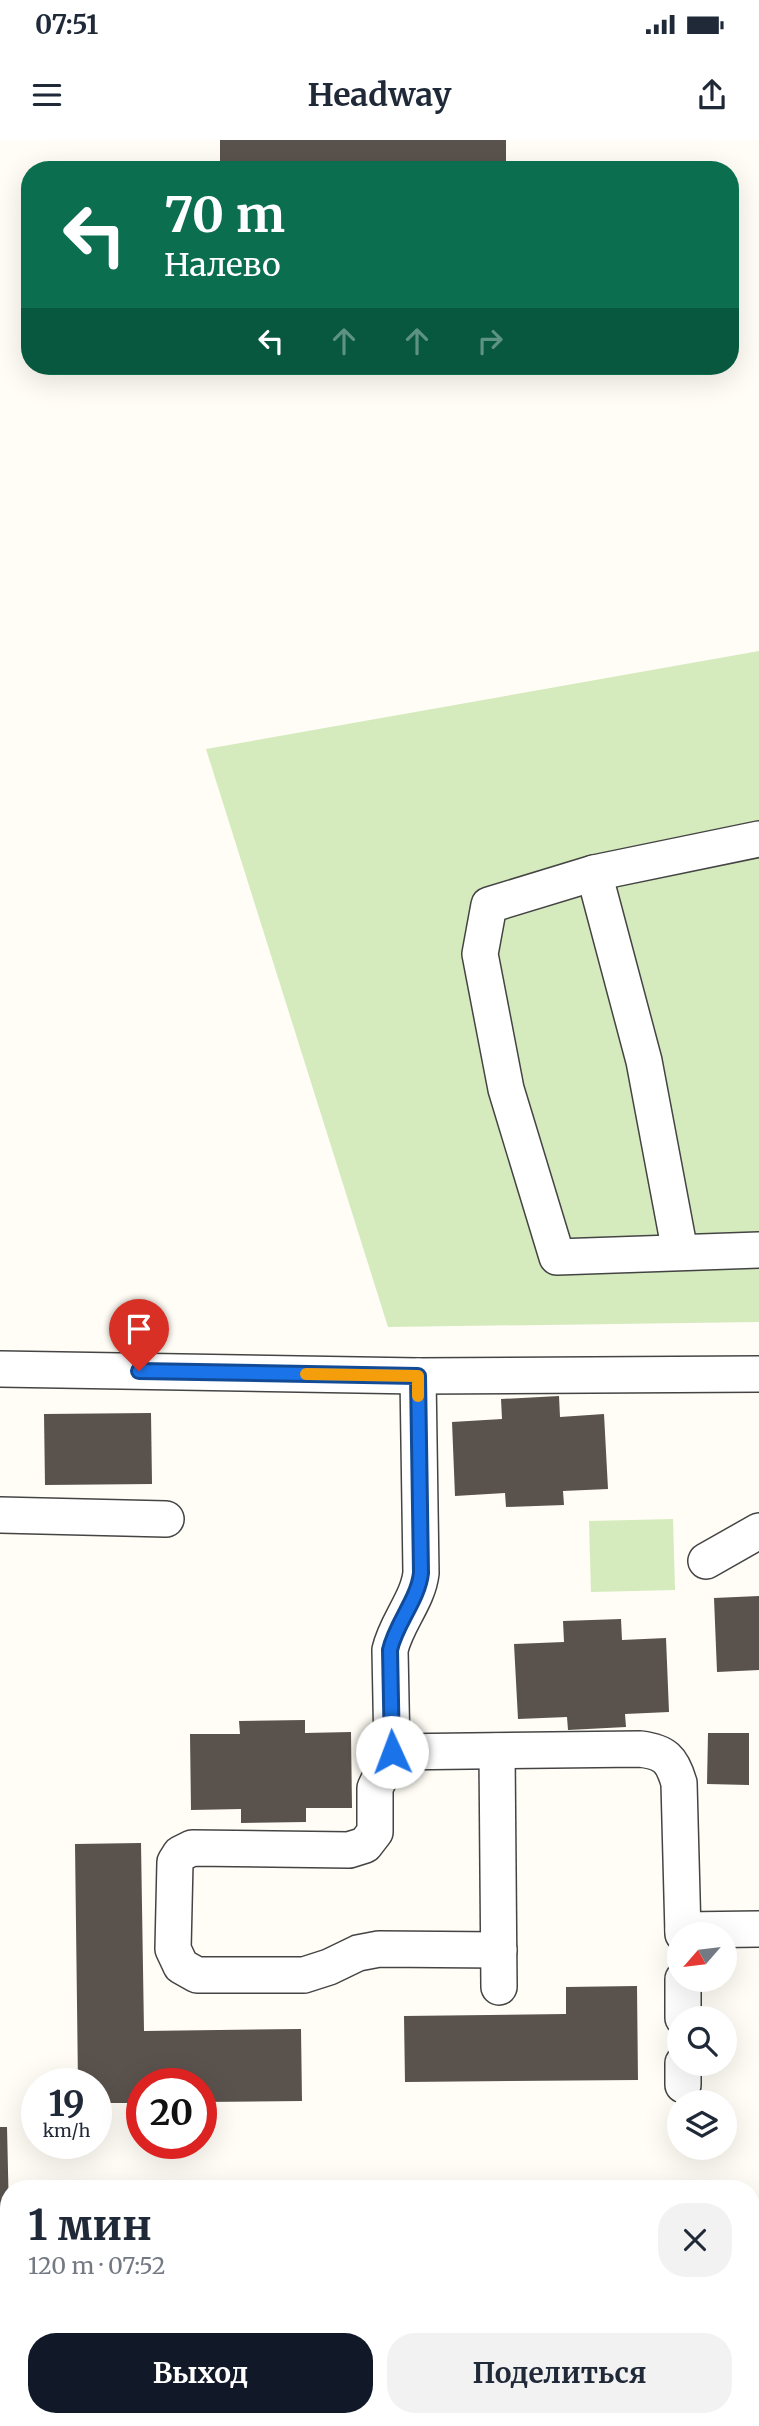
<!DOCTYPE html>
<html lang="ru">
<head>
<meta charset="utf-8">
<style>
  body { margin:0; font-family:Merriweather,serif; background:#f2f2f3; color:#1f2937; height:100vh; display:flex; flex-direction:column; font-size:26px; white-space:nowrap }
  * { box-sizing:border-box; margin:0 }
  p { font-size:23px; color:#747a83 }
  .icon { flex:none; width:38px; height:38px; fill:none; stroke:currentColor; stroke-width:2; stroke-linecap:round; stroke-linejoin:round }
  .map { position:relative; flex:1; overflow:hidden }
  .details { position:absolute; left:0px; top:2040px; width:760px; height:247px; display:flex; flex-direction:column; background:#fff; border-radius:28px 28px 0 0; box-shadow:0 7px 28px #0002 }
  .details>* { flex:none }
  .banner { position:absolute; left:21px; top:21px; width:718px; height:214px; border-radius:28px; box-shadow:0 7px 28px #0002; background:#0b6e4f; color:#fff; overflow:hidden }
  .needle { width:46px; rotate:242deg }
  .tools { position:absolute; left:667px; top:1782px; display:grid; gap:14px }
  .tools a { display:grid; place-items:center; width:70px; height:70px; border-radius:50%; background:#fff; box-shadow:0 7px 28px #0002; font-size:35px }
  .speed { position:absolute; left:21px; top:1928px; display:flex; gap:14px; font-size:35px; font-weight:700; text-align:center }
  .speed>* { display:grid; place-content:center; width:91px; height:91px; border-radius:50%; background:#fff; box-shadow:0 7px 28px #0002; line-height:1 }
  .speed small { font-size:18px; font-weight:400 }
  .speed .limit { border:10px solid #d22; background:#fff; color:#111 }
  .pin { position:absolute; display:grid; place-items:center; width:60px; height:60px; color:#fff; margin:-72px -30px; border-radius:50% 50% 50% 0; rotate:-45deg; box-shadow:0 0 7px #0007 }
  .pin .icon { rotate:45deg }
  .me { position:absolute; width:77px; margin:-38px; rotate:358deg; stroke-linejoin:round; filter:drop-shadow(0 0 5px #0008) }
  .turn { display:flex; align-items:center; gap:24px; height:147px; padding:0 28px; font-size:32px }
  .turn .icon { width:91px; height:91px; stroke-width:2.5 }
  .turn b { display:block; font-size:49px; line-height:60px }
  .lanes { display:flex; align-items:center; height:66px; padding:0 28px; background:#0003; justify-content:center; gap:35px; direction:ltr }
  .lanes .off { opacity:.35 }
  .round { display:grid; place-items:center; flex:none; width:74px; height:74px; border-radius:28px; background:#f2f2f3 }
  .summary { display:flex; align-items:center; justify-content:space-between; height:119px; padding:0 28px }
  h1 { font-size:42px; font-weight:700; line-height:52px }
  .primary-button { display:flex; gap:14px; margin-top:auto; padding:14px 28px }
  .primary-button a { flex:1; height:80px; border-radius:28px; background:#111827; color:#fff; font-size:28px; font-weight:700; line-height:80px; text-align:center }
  .primary-button a+a { background:#f2f2f3; color:#1f2937 }
  .status { display:flex; justify-content:space-between; align-items:center; height:49px; padding:0 35px; background:#fff; direction:ltr }
  .status svg { height:19px; fill:currentColor }
  header { display:flex; justify-content:space-between; align-items:center; height:91px; padding:0 28px; background:#fff; font-size:32px; font-weight:700 }
  .map>svg:first-child { display:block }
</style>
</head>
<body>
<div class="status"><b>07:51</b><svg viewBox="0 0 49 12"><path d="M0 12V9h3v3zM5 12V6h3v6zM10 12V3h3v9zM15 12V0h3v12zM26 1h20v11H26zM47 4h2v5h-2z"/></svg></div>
<header><svg class="icon" aria-label="menu" viewBox="0 0 24 24"><path d="M4 6h16M4 12h16M4 18h16"/></svg>Headway<svg class="icon" aria-label="share" viewBox="0 0 24 24"><path d="M12 15V3M7 8l5-5 5 5M5 13v7h14v-7"/></svg></header>
<div class="map">
<svg width="759" height="2286" viewBox="0 0 759 2286">
  <rect width="100%" height="100%" fill="#fffdf5"/>
  <g fill="#d5ebbd">
    <path d="M759 511V1182L388 1187 206 609Z"/>
    <path d="M673 1379 675 1450 591 1452 589 1381Z"/>
  </g>
  <g fill="#5a524d">
    <rect x="220" y="0" width="286" height="30"/>
    <path d="M559 1256 560 1277 604 1274 608 1349 563 1351 564 1365 506 1367 505 1353 455 1356 452 1282 502 1279 501 1259Z"/>
    <path d="M151 1273 152 1344 45 1345 44 1274Z"/>
    <path d="M759 1456V1530L717 1532 714 1458Z"/>
    <path d="M621 1479 622 1500 666 1498 669 1572 625 1574 626 1587 568 1590 567 1577 518 1579 514 1504 564 1502 563 1481Z"/>
    <path d="M305 1580V1593L351 1592 352 1668H306V1682L241 1683V1669L191 1670 190 1594H240L239 1581Z"/>
    <path d="M708 1593H749V1645L707 1644Z"/>
    <path d="M141 1703 144 1891 301 1889 302 1961 201 1962V1944H142V1963H96V1944H78L75 1704Z"/>
    <path d="M637 1846 638 1940 405 1942 404 1876 566 1874V1847Z"/>
    <path d="M0 1987H7L9 2075 0 2076Z"/>
  </g>
  <g fill="none" stroke-linecap="round" stroke-linejoin="round">
    <g stroke="#444" stroke-width="38">
      <g id="minor">
        <path d="M759 699 594 733 489 765 480 814 506 949 557 1117 759 1110"/>
        <path d="M594 733 644 921 680 1112"/>
        <path d="M0 1229 418 1236 759 1234"/>
        <path d="M418 1236 421 1433C418 1460 396 1483 390 1510L392 1612 375 1648V1692L365 1705 349 1710 192 1708 180 1714 175 1722 173 1809 181 1826 197 1835H304L329 1827 358 1813 379 1809 499 1810"/>
        <path d="M0 1375 166 1379"/>
        <path d="M706 1421 759 1391"/>
        <path d="M497 1611 499 1847"/>
        <path d="M392 1612 640 1609C665 1612 672 1619 679 1643L683 1794"/>
        <path d="M683 1790 759 1789"/>
        <path d="M683 1878V1839"/>
        <path d="M683 1945V1923"/>
      </g>
    </g>
    <g stroke="#222" stroke-width="42">
      <g id="major">
        <path d="M751 2272H759"/>
        <path d="M0 2279 32 2278"/>
      </g>
    </g>
    <use href="#minor" stroke="#fff" stroke-width="35"/>
    <use href="#major" stroke="#f9d66b" stroke-width="38"/>
  </g>
  <g fill="none" stroke-linecap="round" stroke-linejoin="round">
    <g stroke="#114b97" stroke-width="18">
      <path id="route" d="M139 1231 418 1236 421 1433C418 1460 396 1483 390 1510L392 1612"/>
    </g>
    <use href="#route" stroke="#1a73e8" stroke-width="12"/>
    <path stroke="#f59e0b" stroke-width="12" d="M306 1234 418 1236V1256"/>
  </g>
</svg>
<div class="tools">
<a><svg class="needle" viewBox="-14 -14 28 28"><path d="M0-13l5 13h-10z" fill="#e53935"/><path d="M0 13l5-13h-10z" fill="#747a83"/></svg></a>
<a><svg class="icon" aria-label="search" viewBox="0 0 24 24"><circle cx="10" cy="10" r="6"/><path d="M15 15l6 6"/></svg></a>
<a><svg class="icon" aria-label="layers" viewBox="0 0 24 24"><path d="M12 4l9 5-9 5-9-5zM3 14l9 5 9-5"/></svg></a>
</div>
<div class="speed"><div>19<small>km/h</small></div><div class="limit">20</div></div>
<div class="pin" style="left:139px;top:1231px;background:#d93025"><svg class="icon" aria-label="arrive" viewBox="0 0 24 24"><path d="M6 21V4h12l-3 4 3 4H6"/></svg></div>
<svg class="me" style="left:392px;top:1612px" viewBox="-20 -20 40 40"><circle r="19" fill="#fff"/><path d="M0-13L10 11 0 6-10 11z" fill="#1a73e8"/></svg>
<div class="banner">
<div class="turn"><svg class="icon" aria-label="left" viewBox="0 0 24 24"><path d="M17 20v-9H6M10 6l-5 5 5 5"/></svg><div><b>70 m</b>Налево</div></div>
<div class="lanes"><svg class="icon" aria-label="left" viewBox="0 0 24 24"><path d="M17 20v-9H6M10 6l-5 5 5 5"/></svg><svg class="icon off" aria-label="ahead" viewBox="0 0 24 24"><path d="M12 20V5M6 11l6-6 6 6"/></svg><svg class="icon off" aria-label="ahead" viewBox="0 0 24 24"><path d="M12 20V5M6 11l6-6 6 6"/></svg><svg class="icon off" aria-label="right" viewBox="0 0 24 24"><path d="M7 20v-9h11M14 6l5 5-5 5"/></svg></div>
</div>
<section class="details">
<div class="summary"><div><h1>1 мин</h1><p>120 m · 07:52</p></div><a class="round"><svg class="icon" aria-label="close" viewBox="0 0 24 24"><path d="M6 6l12 12M18 6L6 18"/></svg></a></div>
<div class="primary-button"><a>Выход</a><a>Поделиться</a></div>
</section>
</div>
</body>
</html>
